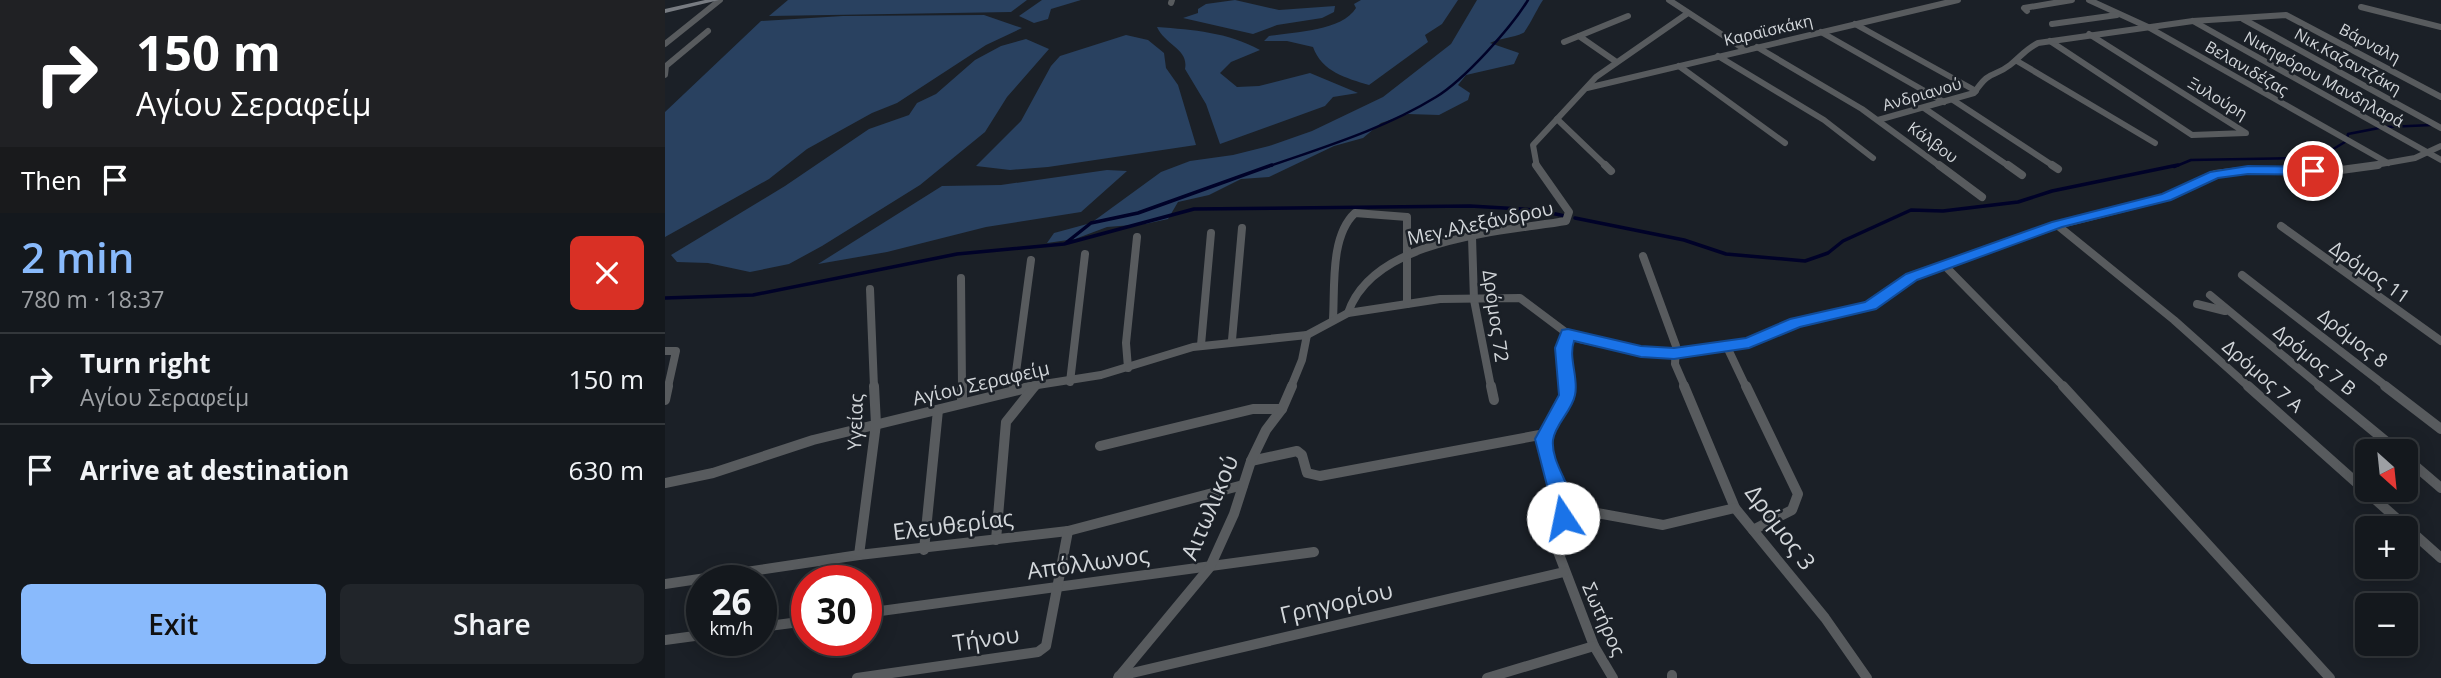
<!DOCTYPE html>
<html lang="en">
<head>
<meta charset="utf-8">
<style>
  body { margin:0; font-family:"Open Sans",sans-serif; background:#21252a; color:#f1f3f6; height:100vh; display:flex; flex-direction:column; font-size:26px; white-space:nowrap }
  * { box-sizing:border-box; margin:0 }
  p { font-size:23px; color:#9da0a4 }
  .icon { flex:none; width:38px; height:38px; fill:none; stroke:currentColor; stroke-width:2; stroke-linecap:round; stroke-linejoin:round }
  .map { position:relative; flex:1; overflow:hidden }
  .drawer { display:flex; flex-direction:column; background:#14181d; width:665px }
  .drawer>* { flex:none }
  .guide { background:#202124; color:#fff; overflow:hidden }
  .needle { width:46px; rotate:153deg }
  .tools { position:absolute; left:1690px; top:439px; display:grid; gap:14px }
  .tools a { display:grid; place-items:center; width:63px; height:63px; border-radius:10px; background:#14181d; box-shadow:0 4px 18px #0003,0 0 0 2px #33373b; font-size:35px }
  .speed { position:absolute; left:21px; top:565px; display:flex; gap:14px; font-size:35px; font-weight:700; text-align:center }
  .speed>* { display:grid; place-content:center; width:91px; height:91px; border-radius:50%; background:#14181d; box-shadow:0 4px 18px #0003,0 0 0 2px #33373b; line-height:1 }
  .speed small { font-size:18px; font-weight:400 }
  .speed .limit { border:10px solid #d22; background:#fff; color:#111 }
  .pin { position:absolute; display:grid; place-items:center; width:60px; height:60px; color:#fff; margin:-30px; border:4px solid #fff; border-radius:50%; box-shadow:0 2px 7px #0007 }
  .me { position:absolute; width:77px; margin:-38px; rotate:349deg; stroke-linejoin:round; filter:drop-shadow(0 0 5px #0008) }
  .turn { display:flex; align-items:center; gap:24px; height:147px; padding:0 21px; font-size:32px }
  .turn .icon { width:91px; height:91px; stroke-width:2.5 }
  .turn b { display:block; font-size:49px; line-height:60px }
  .then { display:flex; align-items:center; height:66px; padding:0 21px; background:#0003; gap:14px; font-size:26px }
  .round { display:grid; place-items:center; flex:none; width:74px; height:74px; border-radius:10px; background:#21252a }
  .head { display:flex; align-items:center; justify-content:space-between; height:119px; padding:0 21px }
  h1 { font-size:42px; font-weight:600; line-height:52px; color:#89bafc }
  .primary-button { display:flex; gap:14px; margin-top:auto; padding:14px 21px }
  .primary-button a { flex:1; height:80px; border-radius:10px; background:#89bafc; color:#111; font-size:28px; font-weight:600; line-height:80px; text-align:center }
  .primary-button a+a { background:#21252a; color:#f1f3f6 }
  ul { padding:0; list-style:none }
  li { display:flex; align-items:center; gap:21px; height:91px; padding:0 21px; border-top:2px solid #33373b }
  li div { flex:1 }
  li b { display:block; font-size:26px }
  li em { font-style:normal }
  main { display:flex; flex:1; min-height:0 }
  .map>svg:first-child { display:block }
</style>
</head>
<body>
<main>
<section class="drawer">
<div class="guide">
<div class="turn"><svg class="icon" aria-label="right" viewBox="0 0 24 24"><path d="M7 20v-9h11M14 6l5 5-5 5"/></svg><div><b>150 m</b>Αγίου Σεραφείμ</div></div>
<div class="then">Then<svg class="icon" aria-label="arrive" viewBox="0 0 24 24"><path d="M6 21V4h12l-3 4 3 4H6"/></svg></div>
</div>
<div class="head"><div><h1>2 min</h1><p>780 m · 18:37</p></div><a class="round" style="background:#d93025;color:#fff"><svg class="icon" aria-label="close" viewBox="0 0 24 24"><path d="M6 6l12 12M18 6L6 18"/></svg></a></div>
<ul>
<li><svg class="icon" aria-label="right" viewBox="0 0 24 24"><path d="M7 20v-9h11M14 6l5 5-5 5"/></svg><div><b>Turn right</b><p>Αγίου Σεραφείμ</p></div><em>150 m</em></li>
<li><svg class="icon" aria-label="arrive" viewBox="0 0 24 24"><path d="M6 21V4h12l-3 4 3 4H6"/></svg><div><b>Arrive at destination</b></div><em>630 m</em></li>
</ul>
<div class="primary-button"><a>Exit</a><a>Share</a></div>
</section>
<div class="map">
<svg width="1776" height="678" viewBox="0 0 1776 678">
  <rect width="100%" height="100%" fill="#1b2027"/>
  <g fill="#294160">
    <path d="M123 0H362L346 12 104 16Z"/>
    <path d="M377 0H416L386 9 383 19 369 23 354 16Z"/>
    <path d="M570 0 614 10 670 6 669 12 657 18 612 25 588 34 518 18 533 13V9L541 4Z"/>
    <path d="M696 0H793L777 24 760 35 763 42 704 85C681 78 657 72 648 47L622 41H599L604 36C629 32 677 31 691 8L689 4Z"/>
    <path d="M812 0H878C873 7 862 31 858 33 848 38 835 38 825 43L854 53 849 64 801 75 793 85 805 93 803 100 774 115 743 114 716 123 698 138 669 146 604 177 576 179 544 195 513 202 503 219 480 224 442 227 410 239 382 243 389 233 426 223 496 172 525 161 568 155 604 146 647 131 718 97 786 44Z"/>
    <path d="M319 15 357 28 321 45 232 103 207 113 142 149 104 179 0 237V112L96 21 178 16Z"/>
    <path d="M492 27C529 30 562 32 595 50L566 62 555 73 572 87 594 86 645 73 693 93 668 97 660 106 555 144 541 104 520 69C524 49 500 45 492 27Z"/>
    <path d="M461 35 483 40 499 53 501 68 513 85 531 145 383 167 345 170 311 166 356 121 386 66 395 56Z"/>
    <path d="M361 39 384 49 342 97 320 132 255 185 157 246 124 264 85 272 43 263 12 262 6 255 120 186 204 129 244 115 252 103 271 94 310 60 336 46Z"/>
    <path d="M442 170 462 171 416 212 321 227 222 252 153 264 277 186 336 185Z"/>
  </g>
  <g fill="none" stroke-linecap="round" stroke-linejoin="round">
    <g stroke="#000228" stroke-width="2.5">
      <path d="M1721 127 1767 125"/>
      <path d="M1682 139 1683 134 1714 128"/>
      <path d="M602 167C659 147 719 129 771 97 799 80 846 28 863 0"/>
      <path d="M1509 167 1526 160 1643 158 1660 154 1680 142"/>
    </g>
    <g stroke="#000228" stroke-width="3.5">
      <path d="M910 218 1019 240 1061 254 1140 261 1163 253 1178 241 1246 210 1278 211 1353 202 1387 191 1513 165"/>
      <path d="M402 242 426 223 473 213 607 165"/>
      <path d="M0 298 88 295 292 254 399 244 529 209 805 206 872 210 900 216"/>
    </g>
    <g stroke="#585b5e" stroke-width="6">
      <path d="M1004 0 1079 49"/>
      <path d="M1424 0 1483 27 1723 163"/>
      <path d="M506 3 507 0"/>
      <path d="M1696 7 1776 27"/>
      <path d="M1362 11 1359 8 1407 0"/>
      <path d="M1578 19 1776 128"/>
      <path d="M1528 21 1776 160"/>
      <path d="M1190 24 1311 91"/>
      <path d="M1387 24 1452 15"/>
      <path d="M1156 32 1279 102"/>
      <path d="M1385 41 1527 135 1581 133 1424 34"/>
      <path d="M899 42 914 36"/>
      <path d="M0 44 55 0"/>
      <path d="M1092 47 1197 109 1276 167"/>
      <path d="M1053 56 1159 120 1208 158"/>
      <path d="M950 61 914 36 963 16"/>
      <path d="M1352 61 1490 143"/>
      <path d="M1014 66 1120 143"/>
      <path d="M0 75 1 66 43 31"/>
      <path d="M922 88 1293 0"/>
      <path d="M1288 100 1390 167"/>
      <path d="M1259 108 1345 167"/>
      <path d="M892 119 942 167"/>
      <path d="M1213 120 1309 93C1326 68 1327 79 1345 65 1355 57 1361 49 1373 43L1528 21 1621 15 1776 97"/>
      <path d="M872 167 868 145 931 77 1023 13"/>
      <path d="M1699 167 1750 158 1776 146"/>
    </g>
    <g stroke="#585b5e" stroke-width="8">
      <path d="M940 165 946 171"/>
      <path d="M1274 165 1317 197"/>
      <path d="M1343 165 1357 175"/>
      <path d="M1387 165 1393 169"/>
      <path d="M1392 225 1509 320 1584 387"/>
      <path d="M1616 226 1776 341"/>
      <path d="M807 237 809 300 826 387"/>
      <path d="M978 256 1011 346 1010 364 1020 387"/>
      <path d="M1280 266 1399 387"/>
      <path d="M1577 275 1722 387"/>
      <path d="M296 278 297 387"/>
      <path d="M205 289 209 387"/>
      <path d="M1545 295 1656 387"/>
      <path d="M1532 304 1560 311"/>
      <path d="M683 313 775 299 855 298 903 334 915 339 976 352 1009 354 1058 348 1084 343 1131 323 1205 306 1246 277 1392 225 1502 197 1550 174 1583 170H1676L1713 165"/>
      <path d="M668 319C670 287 665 236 690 213L742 217V304"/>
      <path d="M567 340 577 228"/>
      <path d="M536 345 546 233"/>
      <path d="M1062 347 1081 387"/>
      <path d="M0 351H11L3 387"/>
      <path d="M463 368 461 343 472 237"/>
      <path d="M405 382 420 254"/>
      <path d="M349 387 366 260"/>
      <path d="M360 387 436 375 528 347 642 335 683 313C708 238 835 232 901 221L904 212 871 165"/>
      <path d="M626 387 637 360 642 335"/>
      <path d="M901 387 898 348 903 334"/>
    </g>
    <g stroke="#585b5e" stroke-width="10">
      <path d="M297 386V402"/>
      <path d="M826 386 829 400"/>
      <path d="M901 386 902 395 879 439 900 508 892 549 929 646 948 678"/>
      <path d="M1019 386 1070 508 1160 618 1202 678"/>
      <path d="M1081 386 1133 494 1127 510 1088 530"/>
      <path d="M1398 386 1665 678"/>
      <path d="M1583 386 1776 558"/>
      <path d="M1654 386 1734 452"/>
      <path d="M1720 386 1776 429"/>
      <path d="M349 389V386"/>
      <path d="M0 400 3 386"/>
      <path d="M435 446 588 409H617"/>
      <path d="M1741 458 1776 488"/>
      <path d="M586 461 632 451 637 455 642 473 655 476 880 434"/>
      <path d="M0 483 48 473 148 440 370 386"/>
      <path d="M899 515 932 513 998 525 1070 508"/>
      <path d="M331 540 341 422 369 387"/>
      <path d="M259 550 273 410"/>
      <path d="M194 555 211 424 209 386"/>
      <path d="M0 584 194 555 403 531 578 485"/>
      <path d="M201 613 649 552"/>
      <path d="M96 627 142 621"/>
      <path d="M0 640 37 635"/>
      <path d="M1007 675V678"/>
      <path d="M454 676 899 572"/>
      <path d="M192 678 373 652 381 646 403 531"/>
      <path d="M453 678 545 567 569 514 586 461 601 430 617 409 627 386"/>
      <path d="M822 678 929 646"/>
    </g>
    <path fill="#787c82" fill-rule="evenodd" d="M40 0H54L0 13V9Z"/>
  </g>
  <path fill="#1a73e8" stroke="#114b97" stroke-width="2" d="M1583 166 1648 167 1655 171 1648 175 1583 174 1553 178 1506 200 1397 227 1252 280 1211 309 1135 327 1084 348 1009 359 976 357 909 341C903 358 914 378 910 395 907 411 890 424 888 440 885 468 919 497 905 524H892L870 439 894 395 890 348 897 330 903 329 976 346 1009 348 1081 338 1125 319 1200 302 1241 274 1387 222 1497 194 1545 172Z"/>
  <g text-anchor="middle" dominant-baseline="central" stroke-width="5" stroke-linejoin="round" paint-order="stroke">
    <g font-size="16" fill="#d2d6da" stroke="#1b2027">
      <text transform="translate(1103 30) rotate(-13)">Καραϊσκάκη</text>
      <text transform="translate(1705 43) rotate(28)">Βάρναλη</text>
      <text transform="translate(1683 61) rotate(29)">Νικ.Καζαντζάκη</text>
      <text transform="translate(1582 68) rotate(30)">Βελανιδέζας</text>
      <text transform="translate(1659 79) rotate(29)">Νικηφόρου Μανδηλαρά</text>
      <text transform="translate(1257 94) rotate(-16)">Ανδριανού</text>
      <text transform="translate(1553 98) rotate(31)">Ξυλούρη</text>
      <text transform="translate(1268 142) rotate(36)">Κάλβου</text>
    </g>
    <g font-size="19" fill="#d2d6da" stroke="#1b2027">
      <text transform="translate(815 223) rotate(-12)">Μεγ.Αλεξάνδρου</text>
      <text transform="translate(1705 272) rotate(35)">Δρόμος 11</text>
      <text transform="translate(831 316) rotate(82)">Δρόμος 72</text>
      <text transform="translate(1688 338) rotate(38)">Δρόμος 8</text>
      <text transform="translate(1650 360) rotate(39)">Δρόμος 7 Β</text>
      <text transform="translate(1598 376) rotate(41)">Δρόμος 7 Α</text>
      <text transform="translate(316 383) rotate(-13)">Αγίου Σεραφείμ</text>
      <text transform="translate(190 422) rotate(-88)">Υγείας</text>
      <text transform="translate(939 619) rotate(66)">Σωτήρος</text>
    </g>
    <g font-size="23" fill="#d2d6da" stroke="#1b2027">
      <text transform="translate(544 507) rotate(-67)">Αιτωλικού</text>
      <text transform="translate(288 524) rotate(-7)">Ελευθερίας</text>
      <text transform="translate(1116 527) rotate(53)">Δρόμος 3</text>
      <text transform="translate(423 562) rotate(-8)">Απόλλωνος</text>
      <text transform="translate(671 602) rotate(-13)">Γρηγορίου</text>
      <text transform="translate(321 638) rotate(-8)">Τήνου</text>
    </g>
  </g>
</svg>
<div class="tools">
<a><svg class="needle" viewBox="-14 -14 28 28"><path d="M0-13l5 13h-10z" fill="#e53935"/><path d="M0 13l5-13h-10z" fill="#9da0a4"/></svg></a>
<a>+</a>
<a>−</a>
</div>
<div class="speed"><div>26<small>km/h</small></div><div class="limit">30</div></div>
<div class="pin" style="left:1648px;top:171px;background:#d93025"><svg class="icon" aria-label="arrive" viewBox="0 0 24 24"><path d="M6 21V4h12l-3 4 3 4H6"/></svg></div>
<svg class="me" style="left:898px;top:518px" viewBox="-20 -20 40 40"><circle r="19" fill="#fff"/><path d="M0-13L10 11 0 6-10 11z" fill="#1a73e8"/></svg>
</div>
</main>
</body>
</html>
